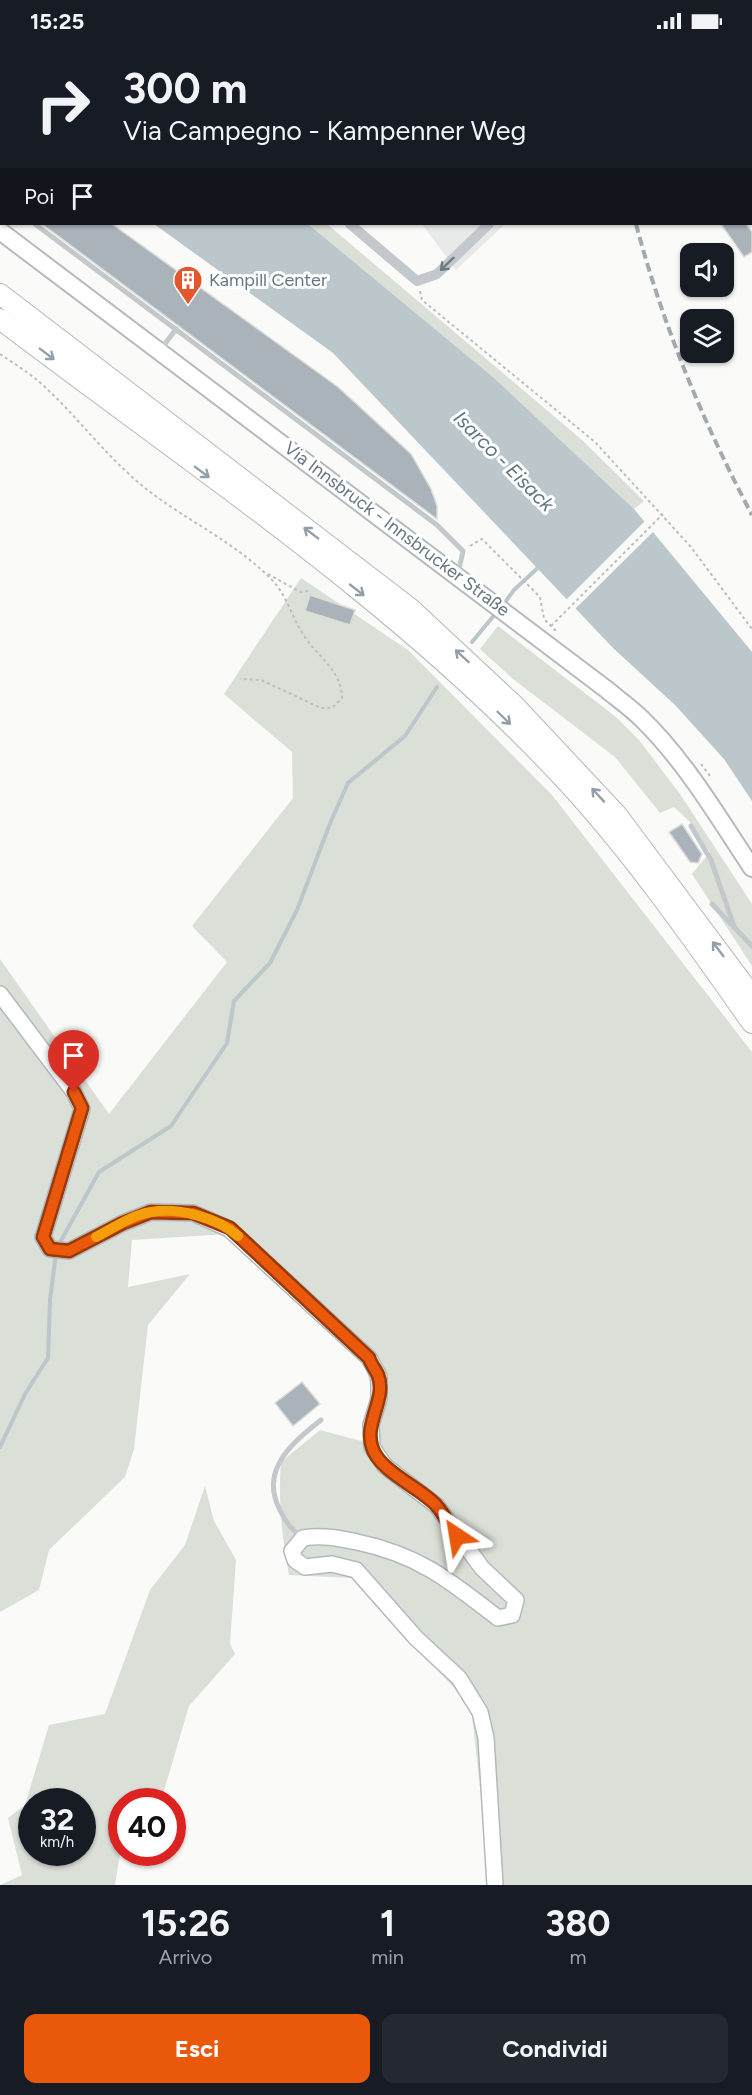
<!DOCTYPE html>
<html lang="it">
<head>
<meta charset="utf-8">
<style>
  body { margin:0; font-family:Figtree,sans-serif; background:#242831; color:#f1f3f6; height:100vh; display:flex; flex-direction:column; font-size:22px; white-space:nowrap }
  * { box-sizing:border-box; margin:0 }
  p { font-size:20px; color:#9ea1a6 }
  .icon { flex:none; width:33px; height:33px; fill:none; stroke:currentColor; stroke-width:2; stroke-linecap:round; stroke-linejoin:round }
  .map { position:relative; height:1843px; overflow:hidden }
  .details { display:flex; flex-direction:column; background:#171b24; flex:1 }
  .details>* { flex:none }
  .banner { position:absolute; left:0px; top:0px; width:753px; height:183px; box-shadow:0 2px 4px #0004; background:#171b24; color:#f1f3f6; overflow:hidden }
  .fabs { position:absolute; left:680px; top:201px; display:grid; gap:12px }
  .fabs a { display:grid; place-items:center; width:54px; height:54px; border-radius:12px; background:#171b24; box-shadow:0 2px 4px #0004; font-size:30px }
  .speed { position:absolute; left:18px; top:1746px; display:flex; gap:12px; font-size:30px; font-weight:700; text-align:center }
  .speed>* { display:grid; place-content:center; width:78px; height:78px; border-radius:50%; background:#171b24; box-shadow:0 2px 4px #0004; line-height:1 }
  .speed small { font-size:15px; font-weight:400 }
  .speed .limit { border:9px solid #d22; background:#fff; color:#111 }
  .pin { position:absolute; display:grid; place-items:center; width:51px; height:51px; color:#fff; margin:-62px -26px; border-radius:50% 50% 50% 0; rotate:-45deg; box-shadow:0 0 6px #0007 }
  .pin .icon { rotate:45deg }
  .me { position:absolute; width:66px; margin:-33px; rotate:327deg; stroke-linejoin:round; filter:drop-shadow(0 0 4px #0008) }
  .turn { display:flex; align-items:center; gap:21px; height:126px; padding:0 24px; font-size:27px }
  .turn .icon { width:78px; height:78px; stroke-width:2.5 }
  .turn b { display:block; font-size:42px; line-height:51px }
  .then { display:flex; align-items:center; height:57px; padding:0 24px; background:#0003; gap:12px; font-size:22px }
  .eta { display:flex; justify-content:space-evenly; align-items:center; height:102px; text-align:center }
  .eta b { font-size:36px; font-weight:700; line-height:42px }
  .button { display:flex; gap:12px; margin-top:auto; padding:12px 24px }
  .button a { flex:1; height:69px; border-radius:12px; background:#ea580c; color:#fff; font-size:24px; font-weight:700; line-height:69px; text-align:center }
  .button a+a { background:#242831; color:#f1f3f6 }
  .status { display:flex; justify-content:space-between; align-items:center; height:42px; padding:0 30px; background:#171b24; direction:ltr }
  .status svg { height:16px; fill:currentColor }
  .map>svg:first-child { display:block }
</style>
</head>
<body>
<div class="status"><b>15:25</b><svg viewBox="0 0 49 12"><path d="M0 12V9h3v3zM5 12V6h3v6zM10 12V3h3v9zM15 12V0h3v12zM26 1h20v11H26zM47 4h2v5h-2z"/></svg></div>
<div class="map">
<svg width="752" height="1843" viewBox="0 0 752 1843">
  <rect width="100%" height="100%" fill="#fafaf8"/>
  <g fill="#e8e9e9">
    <path d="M150 0H627V1L151 2Z"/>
    <path d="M422 182H505L456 228Z"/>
  </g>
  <g fill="#dadfd7" fill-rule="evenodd">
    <path d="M308 182H327L582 398 644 459 634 467 493 335Z"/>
    <path d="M301 536 408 608 552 753 752 1010V1843H491L471 1664 351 1536 289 1533C282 1495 278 1459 281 1420L320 1388 365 1400 367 1367 372 1350 366 1325 227 1192 132 1198 128 1245 190 1232 148 1283 134 1407 125 1435 49 1508 39 1548 0 1570V917L109 1072 227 920 192 884 293 756 292 710 224 652Z"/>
    <path d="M498 584 616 675 639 698 680 752 752 862V924L692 832 710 810 689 779 674 765 660 771 615 715 513 637 480 607Z"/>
    <path d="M205 1444 214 1479 236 1518 230 1602 235 1612 189 1664 161 1759 122 1760 121 1805 115 1843H0L22 1833 8 1776 25 1763 49 1683 105 1672 150 1548 185 1503ZM32 1760H82V1810H32Z"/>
  </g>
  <path fill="#bbc7cb" d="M154 182H308L493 335 634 467 752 610V759L724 717 675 663 613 606 333 311Z"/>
  <path fill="#fafaf8" d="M647 477 655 488 574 568 565 559Z"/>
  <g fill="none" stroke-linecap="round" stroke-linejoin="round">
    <g stroke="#bbc7cb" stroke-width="4">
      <path d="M503 563 514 548 541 523"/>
      <path d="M472 600 496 571"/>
      <path d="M58 1204 99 1130 171 1084 227 1001 234 959 270 921 297 868 331 779 348 741 405 694 437 645"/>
      <path d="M0 1405 25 1352 48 1316 50 1258 56 1211"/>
    </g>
  </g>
  <g fill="#aab3b9" stroke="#dcdcda" stroke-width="1.5">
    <path d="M42 182H112L338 345 411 412 431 447 437 464V477Z"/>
    <path d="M721 182H746L752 190V210L744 215Z"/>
    <path d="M310 553 355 568 350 583 305 569Z"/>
    <path d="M682 782 702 812 698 821 690 820 669 790Z"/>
    <path d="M302 1340 320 1362 293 1384 275 1361Z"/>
  </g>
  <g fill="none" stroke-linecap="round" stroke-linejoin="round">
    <g stroke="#b3babf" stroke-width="18">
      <path id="secondary" d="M0 952 74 1050 82 1067 43 1195 50 1207 69 1209 123 1181 151 1170 193 1171 229 1187 369 1316 379 1334V1357L371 1383 372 1405 385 1424 437 1464 482 1526 516 1558 512 1573 498 1576C449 1538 419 1513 357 1500 337 1496 323 1493 303 1496L292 1509 295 1518 305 1525 332 1522 356 1528 416 1596 459 1636 480 1670 486 1696 495 1843"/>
    </g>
    <g stroke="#b5babe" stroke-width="20">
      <path id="primary" d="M0 189 606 647C618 657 631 666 642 677 686 720 718 775 752 826"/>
    </g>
    <g stroke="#b4b9bd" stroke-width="22">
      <g id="highway">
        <path d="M0 252 411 567 515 664 617 773 752 954"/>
        <path d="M0 277C194 425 402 561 568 741 636 815 694 899 752 981"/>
      </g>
    </g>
    <g stroke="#bbbfc2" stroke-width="2" stroke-dasharray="3 3" stroke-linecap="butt">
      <path d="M126 0 128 2"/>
      <path d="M420 249 422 258 595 400 691 505 752 587"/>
      <path d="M0 312C16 323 33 333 47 347 76 374 100 406 129 432 172 473 229 494 271 537 287 553 291 574 303 592 316 614 342 628 342 656L332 666H321L261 638 240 637"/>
      <path d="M470 504 482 497 540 555 544 577 556 589"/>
      <path d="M268 532 300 550 308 549"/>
      <path d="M551 584 663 472"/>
      <path d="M701 722 710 734"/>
    </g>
    <g stroke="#c3c8cc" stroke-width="5">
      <path d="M646 0 647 2"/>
      <path d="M0 155 2 156"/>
      <path d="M35 182 437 483 463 509 458 532"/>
      <path d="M161 307 176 287"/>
      <path d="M691 784 711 818 734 884"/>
      <path d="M712 862 752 904"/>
      <path d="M301 1495C290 1486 285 1479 279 1466 260 1427 293 1400 321 1378"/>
    </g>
    <g stroke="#c3c8cc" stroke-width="10">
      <path d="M143 0 144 2"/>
      <path d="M573 0V2"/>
      <path d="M350 182 417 239 437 232 489 182"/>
    </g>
    <use href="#secondary" stroke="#fff" stroke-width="15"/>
    <use href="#primary" stroke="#fff" stroke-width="16"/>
    <use href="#highway" stroke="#fff" stroke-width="20"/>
    <g stroke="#a2aab0" stroke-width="4" stroke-dasharray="9 4.5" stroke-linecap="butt">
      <path d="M610 0V2"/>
      <path d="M636 182C663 284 703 380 752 473"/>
    </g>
  </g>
  <defs><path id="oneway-shaft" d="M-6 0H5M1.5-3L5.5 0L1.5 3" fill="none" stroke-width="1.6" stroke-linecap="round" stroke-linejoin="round" transform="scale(1.5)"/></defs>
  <use stroke="#6a7a87" href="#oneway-shaft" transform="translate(447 222) rotate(136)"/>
  <g stroke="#939fa8">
    <use href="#oneway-shaft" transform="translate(47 312) rotate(37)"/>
    <use href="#oneway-shaft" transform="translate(202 430) rotate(37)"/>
    <use href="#oneway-shaft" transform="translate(311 491) rotate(-143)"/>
    <use href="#oneway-shaft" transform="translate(357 548) rotate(38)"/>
    <use href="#oneway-shaft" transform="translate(462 614) rotate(-137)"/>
    <use href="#oneway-shaft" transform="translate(504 676) rotate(44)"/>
    <use href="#oneway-shaft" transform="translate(598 753) rotate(-133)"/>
    <use href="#oneway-shaft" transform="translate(718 907) rotate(-127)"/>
  </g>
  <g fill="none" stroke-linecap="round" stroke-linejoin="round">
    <g stroke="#983908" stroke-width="15">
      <path id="route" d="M74 1050 82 1066 43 1195 50 1207 69 1209 123 1181 151 1170 193 1171 230 1186 369 1316C371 1322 375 1327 378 1333 387 1357 364 1380 372 1405 379 1429 419 1445 436 1463 444 1472 450 1484 457 1494"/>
    </g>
    <use href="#route" stroke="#ea580c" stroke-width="10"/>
    <path stroke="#f59e0b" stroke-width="10" d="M96 1195C113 1186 132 1173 151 1170 178 1165 218 1176 238 1194"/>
  </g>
  <defs>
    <g id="building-pin" transform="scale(1.5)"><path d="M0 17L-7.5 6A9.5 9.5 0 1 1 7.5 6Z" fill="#e4572e" stroke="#fff"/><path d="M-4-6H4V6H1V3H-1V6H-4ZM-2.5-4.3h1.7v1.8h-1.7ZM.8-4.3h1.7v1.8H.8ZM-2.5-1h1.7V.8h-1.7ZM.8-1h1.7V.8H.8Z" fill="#fff"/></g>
  </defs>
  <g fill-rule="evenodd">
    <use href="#building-pin" x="188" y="238"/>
  </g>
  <g text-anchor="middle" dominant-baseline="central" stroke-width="6" stroke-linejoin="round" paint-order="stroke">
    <g font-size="18" fill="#657683" stroke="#fff" text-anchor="start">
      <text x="209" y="238">Kampill Center</text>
    </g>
    <g font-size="18" fill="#657683" stroke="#fff">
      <text transform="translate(397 487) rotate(37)">Via Innsbruck - Innsbrucker Straße</text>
    </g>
    <g font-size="20" font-style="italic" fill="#60757c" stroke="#fff">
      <text transform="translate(504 419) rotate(45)">Isarco - Eisack</text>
    </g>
  </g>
</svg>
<div class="fabs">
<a><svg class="icon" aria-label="sound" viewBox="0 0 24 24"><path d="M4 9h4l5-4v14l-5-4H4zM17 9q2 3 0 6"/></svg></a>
<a><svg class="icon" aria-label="layers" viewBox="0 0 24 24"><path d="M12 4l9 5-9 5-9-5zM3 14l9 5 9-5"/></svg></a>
</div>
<div class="speed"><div>32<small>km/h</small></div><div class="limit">40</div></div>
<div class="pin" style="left:74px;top:1050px;background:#d93025"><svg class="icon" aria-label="arrive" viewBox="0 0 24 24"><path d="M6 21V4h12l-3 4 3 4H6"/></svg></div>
<svg class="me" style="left:457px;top:1494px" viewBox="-20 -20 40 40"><path d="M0-17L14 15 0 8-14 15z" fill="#ea580c" stroke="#fff" stroke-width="4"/></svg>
<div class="banner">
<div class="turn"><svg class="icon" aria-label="right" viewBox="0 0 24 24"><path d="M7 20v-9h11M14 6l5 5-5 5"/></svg><div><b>300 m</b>Via Campegno - Kampenner Weg</div></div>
<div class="then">Poi<svg class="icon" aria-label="arrive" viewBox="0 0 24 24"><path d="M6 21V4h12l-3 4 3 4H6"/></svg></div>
</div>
</div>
<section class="details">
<div class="eta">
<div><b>15:26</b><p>Arrivo</p></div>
<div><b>1</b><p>min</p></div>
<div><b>380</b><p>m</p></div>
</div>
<div class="button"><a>Esci</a><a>Condividi</a></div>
</section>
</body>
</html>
